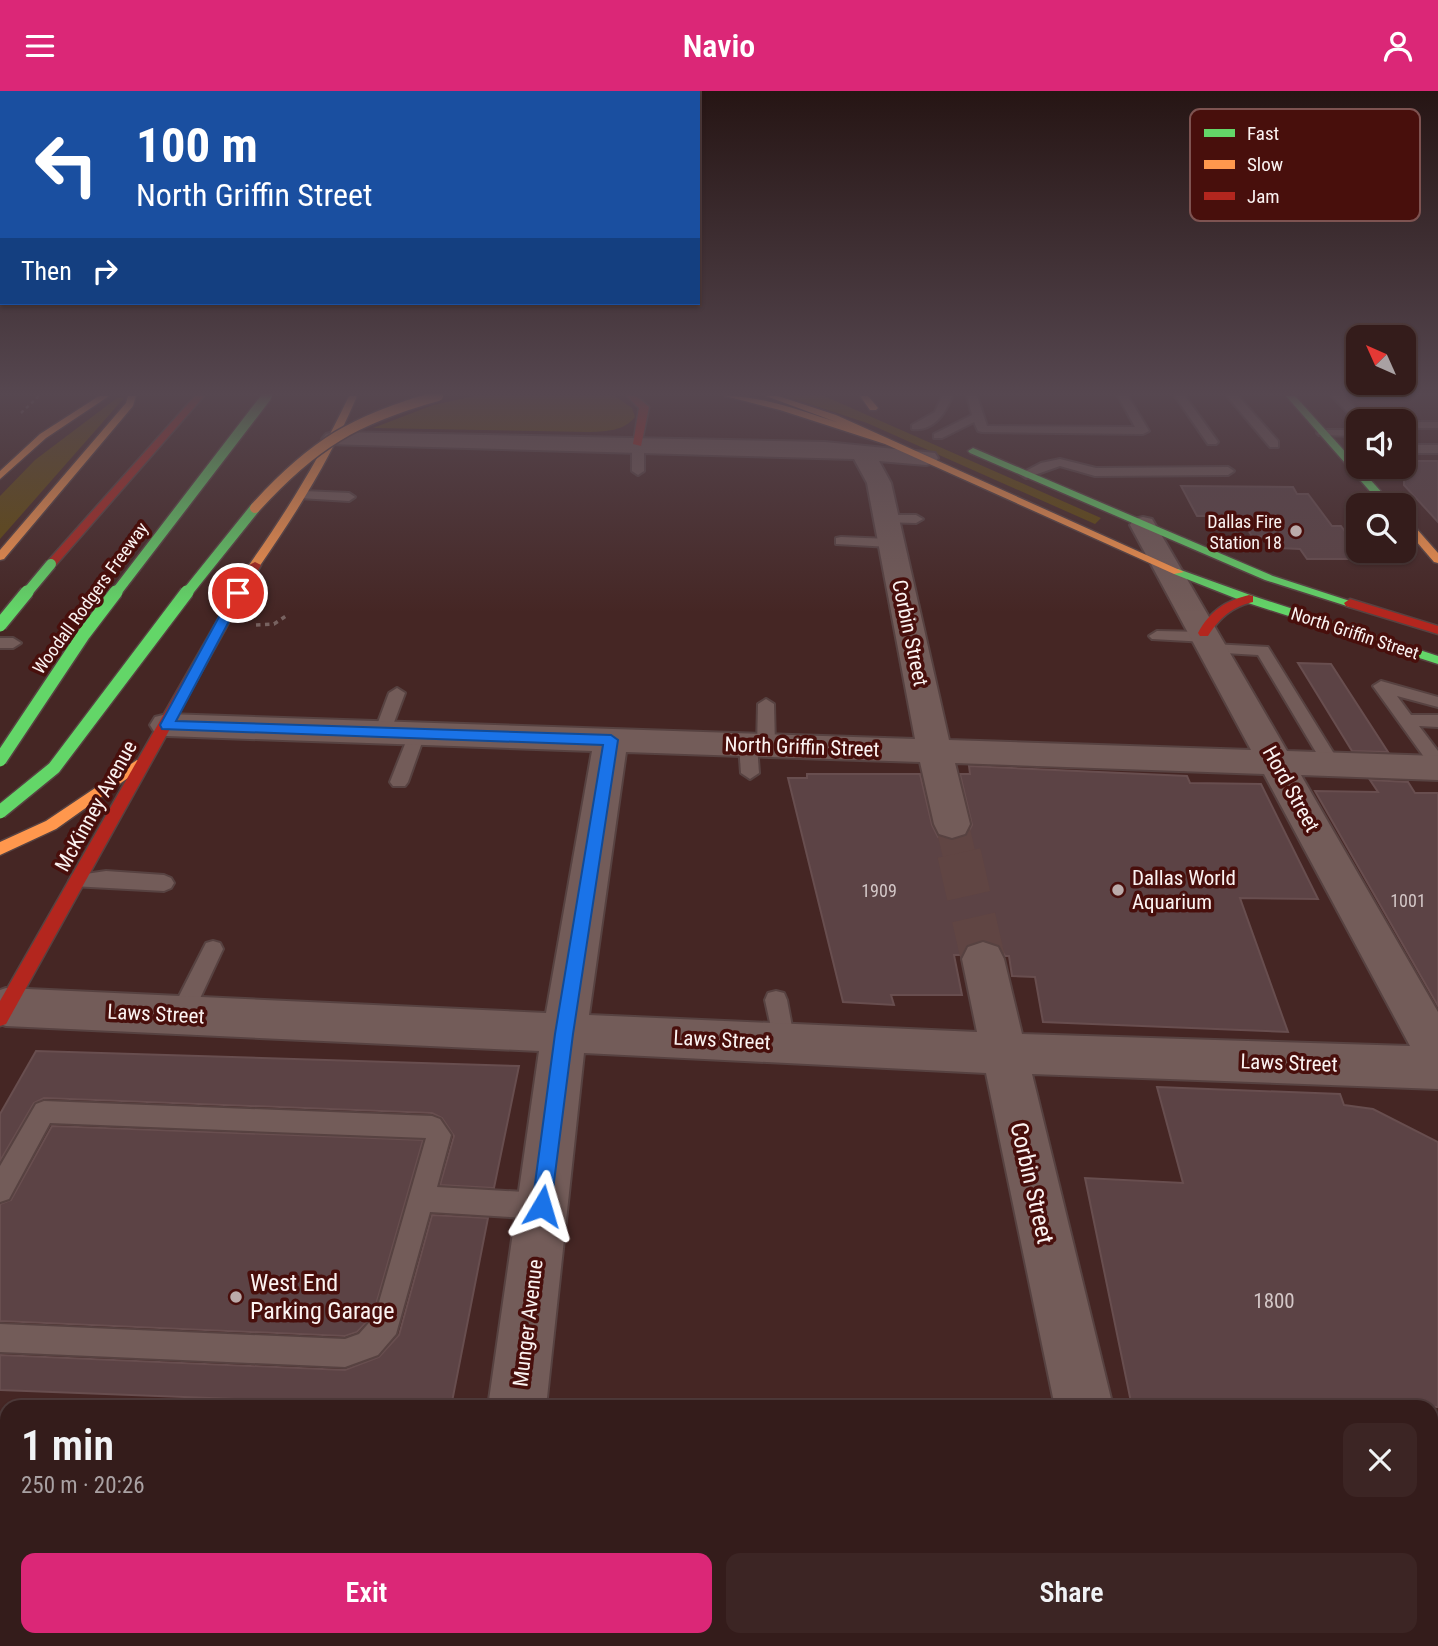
<!DOCTYPE html>
<html lang="en">
<head>
<meta charset="utf-8">
<style>
  body { margin:0; font-family:"Roboto Condensed",sans-serif; background:#3c2524; color:#f1f3f6; height:100vh; display:flex; flex-direction:column; font-size:26px; white-space:nowrap }
  * { box-sizing:border-box; margin:0 }
  p { font-size:23px; color:#a9a1a3 }
  .icon { flex:none; width:38px; height:38px; fill:none; stroke:currentColor; stroke-width:2; stroke-linecap:round; stroke-linejoin:round }
  .map { position:relative; flex:1; overflow:hidden }
  .side { position:absolute; left:0px; top:1309px; width:1438px; height:247px; display:flex; flex-direction:column; background:#341c1b; border-radius:21px 21px 0 0; box-shadow:0 2px 5px #0004,0 0 0 2px #4e3a3a }
  .side>* { flex:none }
  .top-card { position:absolute; left:0px; top:0px; width:700px; height:214px; box-shadow:0 2px 5px #0004,0 0 0 2px #4e3a3a; background:#1a4fa0; color:#fff; overflow:hidden }
  .needle { width:46px; rotate:315deg }
  .fabs { position:absolute; left:1346px; top:234px; display:grid; gap:14px }
  .fabs a { display:grid; place-items:center; width:70px; height:70px; border-radius:14px; background:#341c1b; box-shadow:0 2px 5px #0004,0 0 0 2px #4e3a3a; font-size:35px }
  .pin { position:absolute; display:grid; place-items:center; width:60px; height:60px; color:#fff; margin:-30px; border:4px solid #fff; border-radius:50%; box-shadow:0 2px 7px #0007 }
  .me { position:absolute; width:77px; margin:-38px; rotate:7deg; stroke-linejoin:round; filter:drop-shadow(0 0 5px #0008) }
  .turn { display:flex; align-items:center; gap:24px; height:147px; padding:0 21px; font-size:32px }
  .turn .icon { width:91px; height:91px; stroke-width:2.5 }
  .turn b { display:block; font-size:49px; line-height:60px }
  .then { display:flex; align-items:center; height:66px; padding:0 21px; background:#0003; gap:14px; font-size:26px }
  .round { display:grid; place-items:center; flex:none; width:74px; height:74px; border-radius:14px; background:#3c2524 }
  .summary { display:flex; align-items:center; justify-content:space-between; height:119px; padding:0 21px }
  h1 { font-size:42px; font-weight:600; line-height:52px }
  .button { display:flex; gap:14px; margin-top:auto; padding:14px 21px }
  .button a { flex:1; height:80px; border-radius:14px; background:#db2777; color:#fff; font-size:28px; font-weight:600; line-height:80px; text-align:center }
  .button a+a { background:#3c2524; color:#f1f3f6 }
  header { display:flex; justify-content:space-between; align-items:center; height:91px; padding:0 21px; background:#db2777; color:#fff; font-size:32px; font-weight:600 }
  .map>svg:first-child { display:block }
</style>
</head>
<body>
<header><svg class="icon" aria-label="menu" viewBox="0 0 24 24"><path d="M4 6h16M4 12h16M4 18h16"/></svg>Navio<svg class="icon" aria-label="person" viewBox="0 0 24 24"><circle cx="12" cy="8" r="4"/><path d="M4 21q1-7 8-7t8 7"/></svg></header>
<div class="map">
<svg width="1438" height="1555" viewBox="0 0 1438 1555">
  <rect width="100%" height="100%" fill="#452624"/>
  <g fill="#634a09">
    <path d="M474 305H615L632 317 635 326C624 340 607 340 591 341L373 337 433 314Z"/>
    <path d="M785 305H824L1101 427 1095 433 867 332Z"/>
    <path d="M117 307H124L0 448V405L35 369Z"/>
  </g>
  <g fill="#5c4345" stroke="#684e4f" stroke-width="2">
    <path d="M1404 370H1438V431L1404 394Z"/>
    <path d="M1181 395 1293 396 1297 403H1308L1332 435H1341L1365 468H1307L1300 458 1279 457 1272 446 1252 445 1246 436 1224 435 1218 425H1197Z"/>
    <path d="M1298 572 1331 573 1388 661 1352 660Z"/>
    <path d="M969 675 1187 685 1190 692 1261 693 1318 808 1240 807 1288 941 1043 931 1035 886 1012 885 1009 865H1005L999 854 984 849 967 854 961 864H954L962 904H891L894 914 843 911 788 687H807V683H920L932 734 938 746 953 750 966 746 972 734 960 683H970Z"/>
    <path d="M1370 689 1408 691 1415 702H1438V915L1315 700 1378 701Z"/>
    <path d="M36 960 519 975 494 1097 440 1094 454 1045 442 1027 432 1022 44 1007 34 1012 0 1070V1023Z"/>
    <path d="M1157 996 1340 1003 1344 1014 1373 1018 1438 1051V1316H1132L1085 1087 1183 1092Z"/>
    <path d="M52 1035 423 1049 373 1224 357 1241 345 1245 0 1230V1113L11 1109Z"/>
    <path d="M432 1124 488 1127 451 1316 0 1299V1264L345 1279 379 1266 399 1244Z"/>
  </g>
  <g fill="none" stroke-linecap="round" stroke-linejoin="round">
    <path stroke="#604543" stroke-width="33" stroke-dasharray="33 17" stroke-linecap="butt" d="M952 733 959 763"/>
    <path stroke="#604543" stroke-width="44" stroke-dasharray="44 22" stroke-linecap="butt" d="M959 762 983 868"/>
    <g stroke="#574241" stroke-width="4">
      <g id="lane">
        <path d="M942 305H952C946 322 933 341 912 338V334L935 321Z"/>
        <path d="M967 305H977L987 335 1135 336 1118 305H1128L1149 340 1143 343 982 341 978 340 974 331 942 347H934V343L972 324Z"/>
        <path d="M1175 305H1185L1218 351 1216 353H1208Z"/>
        <path d="M1227 305H1238L1278 350V356H1270Z"/>
        <path d="M1332 305H1343L1369 331 1358 332Z"/>
        <rect x="1404" y="331" width="34" height="6"/>
        <path d="M1323 339H1358V345L1319 344 1317 342Z"/>
        <path d="M638 349 644 353V380L638 384 632 380V353Z"/>
        <rect x="1404" y="354" width="34" height="8"/>
        <path d="M1060 368 1096 377 1228 376 1234 380 1228 384 1095 385 1060 375 1026 387 1020 383 1041 372Z"/>
        <path d="M303 400 349 402 355 406 349 410 299 407 297 404Z"/>
        <path d="M885 424H916L923 428 916 432 880 431 878 428Z"/>
        <path d="M841 446 890 448 897 452 890 456 836 453V447Z"/>
        <path d="M1157 540 1206 541 1214 546 1206 551 1152 548 1149 545Z"/>
        <path d="M0 547H13L21 552 13 557H0Z"/>
        <path d="M1213 553 1268 556 1341 674 1338 678H1326L1258 564 1208 561 1205 558Z"/>
        <path d="M1381 590 1438 606V616L1397 605 1411 624H1438V636L1419 635 1438 660V679L1432 677 1373 595Z"/>
        <path d="M397 597 405 602 390 642 388 646H376L374 642 389 602Z"/>
        <path d="M766 608 774 613 775 655 766 661 757 655 758 613Z"/>
        <path d="M417 637 425 643 408 691 405 695H393L390 691 409 643Z"/>
        <path d="M748 648 757 654 759 682 750 688 741 682 739 654Z"/>
        <path d="M106 780 164 784 171 787 174 792 171 797 164 800 72 795 69 790 72 785Z"/>
        <path d="M213 850 220 852 223 858 189 931 181 933 173 931 170 924 173 917 206 852Z"/>
        <path d="M776 900 784 902 787 909 795 952 792 959 784 962 776 959 765 909 768 902Z"/>
        <path d="M44 1010 432 1025 440 1028 451 1044 437 1096 541 1102 550 1106 554 1115 550 1124 541 1128 430 1121 396 1243 378 1264 345 1276 0 1261V1233L345 1248 359 1243 375 1225 426 1047 50 1032 9 1108 0 1111V1075L36 1013Z"/>
      </g>
    </g>
    <g stroke="#574241" stroke-width="4">
      <g id="street">
        <path d="M334 341 825 351 935 362 938 367 935 372 926 374 879 370 891 392 949 649 1251 659 1130 434 1134 428 1143 426 1152 428 1287 660 1438 665V689L1301 684 1438 921V998L1032 983 1113 1316H1055L986 982 584 962 546 1316H488L539 960 6 935 0 933V899L6 897 546 922 592 660 167 645 155 642 150 634 155 626 167 623 915 648 867 392 854 368 326 353 322 348 326 343ZM626 661 920 671 934 733 939 743 952 747 965 743 970 733 955 672 1264 683 1410 955 1022 943 1004 868 998 856 983 851 968 856 962 868 977 941 589 924Z"/>
        <rect x="458" y="1549" width="66" height="6"/>
        <path d="M1101 1549H1167L1168 1555H1102Z"/>
      </g>
    </g>
    <g stroke="#574241" stroke-width="3">
      <g id="fast">
        <path d="M1286 305H1295L1394 415H1383Z"/>
        <path d="M973 357 1273 485 1356 512 1350 516 1265 489 970 362 968 360Z"/>
        <path d="M1178 478 1253 505 1438 565V573L1245 511 1174 483V479Z"/>
        <path d="M1432 1511 1438 1512V1538L1432 1537Z"/>
      </g>
    </g>
    <g stroke="#574241" stroke-width="3">
      <g id="slow">
        <path d="M99 305H109L46 347 0 388V380L40 343Z"/>
        <path d="M128 305H136L133 315 4 468 0 469V459L126 312Z"/>
        <path d="M349 305H357C331 367 297 421 259 476H251L249 474C289 417 319 368 349 305Z"/>
        <path d="M725 305C763 305 802 320 839 332L766 305H778L836 324 1184 481 1174 483 885 353 780 319Z"/>
        <path d="M860 305H868L878 317 876 319H870Z"/>
        <path d="M1404 427 1408 428 1438 462V472L1434 471 1404 436Z"/>
        <path d="M137 669 142 671 144 674 142 677 56 738 0 764V751L46 730Z"/>
        <path d="M0 1388 7 1389V1413L0 1412Z"/>
      </g>
    </g>
    <g stroke="#574241" stroke-width="3">
      <g id="jam">
        <path d="M195 305H204L55 475H47V471Z"/>
        <path d="M627 305H636L649 316 641 355 633 353 639 317Z"/>
        <path d="M255 471 261 474 6 933 0 935V910L249 474Z"/>
        <path d="M1249 504 1253 505V511C1232 516 1220 526 1208 545H1200L1198 542C1210 520 1225 510 1249 504Z"/>
        <path d="M1350 508 1438 535V543L1346 515 1344 512Z"/>
      </g>
    </g>
    <path stroke="#776260" stroke-width="2.5" stroke-dasharray="3.5 3.5" stroke-linecap="butt" d="M21 322 39 305"/>
    <path stroke="#776260" stroke-width="3.5" stroke-dasharray="4.5 4.5" stroke-linecap="butt" d="M256 534 274 533 289 523"/>
    <use href="#lane" fill="#735c59" fill-rule="evenodd"/>
    <use href="#street" fill="#735c59" fill-rule="evenodd"/>
    <use href="#fast" fill="#63d668" fill-rule="evenodd"/>
    <use href="#slow" fill="#ff974d" fill-rule="evenodd"/>
    <use href="#jam" fill="#b3261e" fill-rule="evenodd"/>
    <g stroke="#574241" stroke-width="13" stroke-linecap="butt">
      <g id="fast-bridge-far1">
        <path d="M26 503 51 473"/>
        <path d="M115 503 267 305"/>
        <path d="M186 503 255 417"/>
      </g>
    </g>
    <g stroke="#574241" stroke-width="16" stroke-linecap="butt">
      <g id="fast-bridge">
        <path d="M0 534 27 501"/>
        <path d="M0 669 84 543 116 501"/>
        <path d="M0 721 54 677 187 501"/>
      </g>
    </g>
    <g stroke="#574241" stroke-width="13" stroke-linecap="butt">
      <path id="slow-bridge" d="M255 417C313 353 355 328 438 305"/>
    </g>
    <use href="#fast-bridge-far1" stroke="#63d668" stroke-width="10"/>
    <use href="#fast-bridge" stroke="#63d668" stroke-width="13"/>
    <use href="#slow-bridge" stroke="#ff974d" stroke-width="10"/>
  </g>
  <linearGradient id="sky" x2="0" y2="1"><stop stop-color="#261514"/><stop offset="0.58" stop-color="#564750"/><stop offset="1" stop-color="#564750" stop-opacity="0"/></linearGradient>
  <rect width="1438" height="522" fill="url(#sky)"/>
  <path fill="#1a73e8" stroke="#114b97" stroke-width="2" d="M238 498 244 502 176 630 611 644 618 649 573 943 550 1122 542 1126 535 1122 532 1115 555 943 603 654 162 638 160 634 232 502Z"/>
  <g fill="#bbabaa" stroke="#480f0c" stroke-width="2.5">
    <circle cx="1296" cy="440" r="7"/>
    <circle cx="1118" cy="799" r="7"/>
    <circle cx="236" cy="1206" r="7"/>
  </g>
  <g text-anchor="middle" dominant-baseline="central" stroke-width="7" stroke-linejoin="round" paint-order="stroke">
    <g font-size="18" fill="#fbf3f2" stroke="#480f0c" text-anchor="end">
      <text x="1282" y="430">Dallas Fire<tspan x="1282" dy="21">Station 18</tspan></text>
    </g>
    <g font-size="18" fill="#fbf3f2" stroke="#480f0c">
      <text transform="translate(90 507) rotate(-54)">Woodall Rodgers Freeway</text>
      <text transform="translate(1355 542) rotate(18)">North Griffin Street</text>
    </g>
    <g font-size="18" fill="#d3c7c7">
      <text x="879" y="799">1909</text>
      <text x="1408" y="809">1001</text>
    </g>
    <g font-size="21" fill="#fbf3f2" stroke="#480f0c">
      <text transform="translate(910 542) rotate(78)">Corbin Street</text>
      <text transform="translate(802 656) rotate(2)">North Griffin Street</text>
      <text transform="translate(1291 698) rotate(61)">Hord Street</text>
      <text transform="translate(96 715) rotate(-61)">McKinney Avenue</text>
      <text transform="translate(156 923) rotate(3)">Laws Street</text>
      <text transform="translate(722 949) rotate(3)">Laws Street</text>
      <text transform="translate(1289 972) rotate(2)">Laws Street</text>
      <text transform="translate(528 1232) rotate(-83)">Munger Avenue</text>
    </g>
    <g font-size="21" fill="#fbf3f2" stroke="#480f0c" text-anchor="start">
      <text x="1132" y="787">Dallas World<tspan x="1132" dy="24">Aquarium</tspan></text>
    </g>
    <g font-size="21" fill="#d3c7c7">
      <text x="1274" y="1210">1800</text>
    </g>
    <g font-size="24" fill="#fbf3f2" stroke="#480f0c">
      <text transform="translate(1032 1092) rotate(77)">Corbin Street</text>
    </g>
    <g font-size="24" fill="#fbf3f2" stroke="#480f0c" text-anchor="start">
      <text x="250" y="1192">West End<tspan x="250" dy="28">Parking Garage</tspan></text>
    </g>
  </g>
  <rect x="1190" y="18" width="230" height="112" rx="10" fill="#480f0c" stroke="#7e5351" stroke-width="2"/>
  <rect x="1204" y="38" width="31" height="8" fill="#63d668"/>
  <rect x="1204" y="69" width="31" height="9" fill="#ff974d"/>
  <rect x="1204" y="101" width="31" height="8" fill="#b3261e"/>
  <g font-size="19" fill="#fbf3f2">
    <text x="1247" y="49">Fast</text>
    <text x="1247" y="80">Slow</text>
    <text x="1247" y="112">Jam</text>
  </g>
</svg>
<div class="fabs">
<a><svg class="needle" viewBox="-14 -14 28 28"><path d="M0-13l5 13h-10z" fill="#e53935"/><path d="M0 13l5-13h-10z" fill="#a9a1a3"/></svg></a>
<a><svg class="icon" aria-label="sound" viewBox="0 0 24 24"><path d="M4 9h4l5-4v14l-5-4H4zM17 9q2 3 0 6"/></svg></a>
<a><svg class="icon" aria-label="search" viewBox="0 0 24 24"><circle cx="10" cy="10" r="6"/><path d="M15 15l6 6"/></svg></a>
</div>
<div class="pin" style="left:238px;top:502px;background:#d93025"><svg class="icon" aria-label="arrive" viewBox="0 0 24 24"><path d="M6 21V4h12l-3 4 3 4H6"/></svg></div>
<svg class="me" style="left:542px;top:1115px" viewBox="-20 -20 40 40"><path d="M0-17L14 15 0 8-14 15z" fill="#1a73e8" stroke="#fff" stroke-width="4"/></svg>
<div class="top-card">
<div class="turn"><svg class="icon" aria-label="left" viewBox="0 0 24 24"><path d="M17 20v-9H6M10 6l-5 5 5 5"/></svg><div><b>100 m</b>North Griffin Street</div></div>
<div class="then">Then<svg class="icon" aria-label="right" viewBox="0 0 24 24"><path d="M7 20v-9h11M14 6l5 5-5 5"/></svg></div>
</div>
<section class="side">
<div class="summary"><div><h1>1 min</h1><p>250 m · 20:26</p></div><a class="round"><svg class="icon" aria-label="close" viewBox="0 0 24 24"><path d="M6 6l12 12M18 6L6 18"/></svg></a></div>
<div class="button"><a>Exit</a><a>Share</a></div>
</section>
</div>
</body>
</html>
